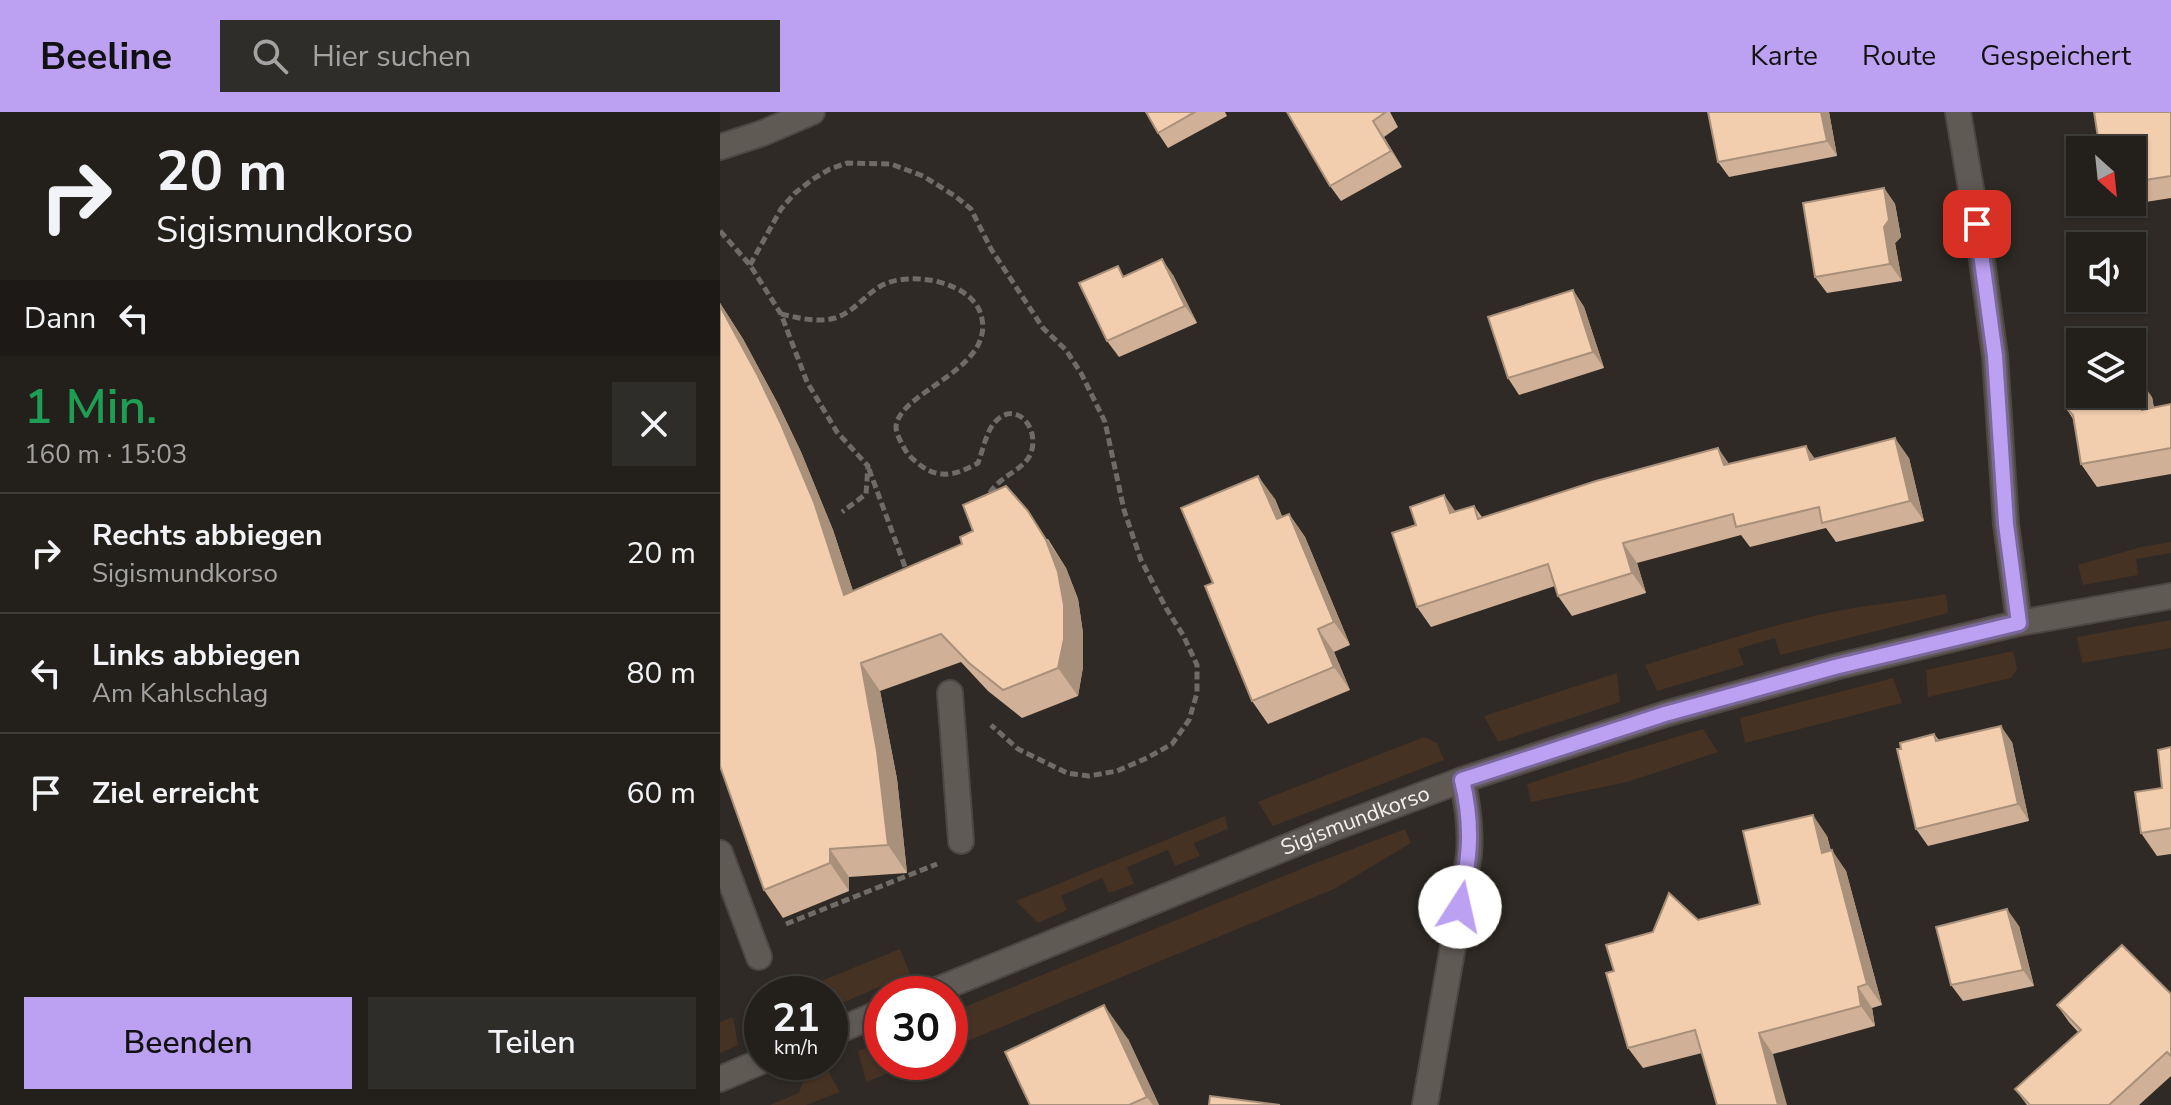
<!DOCTYPE html>
<html lang="de">
<head>
<meta charset="utf-8">
<style>
  body { margin:0; font-family:"Nunito Sans",sans-serif; background:#2f2d29; color:#f1f3f6; height:100vh; display:flex; flex-direction:column; font-size:30px; white-space:nowrap }
  * { box-sizing:border-box; margin:0 }
  p { font-size:26px; color:#a3a3a3 }
  .icon { flex:none; width:44px; height:44px; fill:none; stroke:currentColor; stroke-width:2; stroke-linecap:round; stroke-linejoin:round }
  .map { position:relative; flex:1; overflow:hidden }
  .panel { display:flex; flex-direction:column; background:#23201c; width:720px }
  .panel>* { flex:none }
  .top-card { background:#23201c; color:#f1f3f6; overflow:hidden }
  .needle { width:52px; rotate:153deg }
  .controls { position:absolute; left:1346px; top:24px; display:grid; gap:16px }
  .controls a { display:grid; place-items:center; width:80px; height:80px; border-radius:0px; background:#23201c; box-shadow:0 2px 6px #0004,0 0 0 2px #403e3b; font-size:40px }
  .speed { position:absolute; left:24px; top:864px; display:flex; gap:16px; font-size:40px; font-weight:700; text-align:center }
  .speed>* { display:grid; place-content:center; width:104px; height:104px; border-radius:50%; background:#23201c; box-shadow:0 2px 6px #0004,0 0 0 2px #403e3b; line-height:1 }
  .speed small { font-size:20px; font-weight:400 }
  .speed .limit { border:12px solid #d22; background:#fff; color:#111 }
  .pin { position:absolute; display:grid; place-items:center; width:68px; height:68px; color:#fff; margin:-34px; border-radius:16px; box-shadow:0 4px 12px #0006 }
  .me { position:absolute; width:88px; margin:-44px; rotate:10deg; stroke-linejoin:round; filter:drop-shadow(0 0 6px #0008) }
  .turn { display:flex; align-items:center; gap:28px; height:168px; padding:0 24px; font-size:36px }
  .turn .icon { width:104px; height:104px; stroke-width:2.5 }
  .turn b { display:block; font-size:56px; line-height:68px }
  .then { display:flex; align-items:center; height:76px; padding:0 24px; background:#0003; gap:16px; font-size:30px }
  .round { display:grid; place-items:center; flex:none; width:84px; height:84px; border-radius:0px; background:#2f2d29 }
  .overview { display:flex; align-items:center; justify-content:space-between; height:136px; padding:0 24px }
  h1 { font-size:48px; font-weight:600; line-height:60px; color:#1e9e55 }
  .primary-button { display:flex; gap:16px; margin-top:auto; padding:16px 24px }
  .primary-button a { flex:1; height:92px; border-radius:0px; background:#bca0f2; color:#111; font-size:32px; font-weight:600; line-height:92px; text-align:center }
  .primary-button a+a { background:#2f2d29; color:#f1f3f6 }
  ul { padding:0; list-style:none }
  li { display:flex; align-items:center; gap:24px; height:120px; padding:0 24px; border-top:2px solid #403e3b }
  li div { flex:1 }
  li b { display:block; font-size:30px }
  li em { font-style:normal }
  header { display:flex; align-items:center; gap:48px; box-sizing:border-box; height:112px; padding:0 40px; background:#bca0f2; color:#111 }
  header strong { font-size:38px }
  nav { display:flex; gap:44px; margin-inline-start:auto; font-size:28px }
  .search { width:560px; height:72px; background:#2f2d29; display:flex; align-items:center; gap:20px; box-sizing:border-box; padding:0 28px; border-radius:0px; color:#a3a3a3; font-size:30px }
  main { display:flex; flex:1; min-height:0 }
  .map>svg:first-child { display:block }
</style>
</head>
<body>
<header>
<strong>Beeline</strong>
<div class="search"><svg class="icon" aria-label="search" viewBox="0 0 24 24"><circle cx="10" cy="10" r="6"/><path d="M15 15l6 6"/></svg>Hier suchen</div>
<nav><a>Karte</a><a>Route</a><a>Gespeichert</a></nav>
</header>
<main>
<section class="panel">
<div class="top-card">
<div class="turn"><svg class="icon" aria-label="right" viewBox="0 0 24 24"><path d="M7 20v-9h11M14 6l5 5-5 5"/></svg><div><b>20 m</b>Sigismundkorso</div></div>
<div class="then">Dann<svg class="icon" aria-label="left" viewBox="0 0 24 24"><path d="M17 20v-9H6M10 6l-5 5 5 5"/></svg></div>
</div>
<div class="overview"><div><h1>1 Min.</h1><p>160 m · 15:03</p></div><a class="round"><svg class="icon" aria-label="close" viewBox="0 0 24 24"><path d="M6 6l12 12M18 6L6 18"/></svg></a></div>
<ul>
<li><svg class="icon" aria-label="right" viewBox="0 0 24 24"><path d="M7 20v-9h11M14 6l5 5-5 5"/></svg><div><b>Rechts abbiegen</b><p>Sigismundkorso</p></div><em>20 m</em></li>
<li><svg class="icon" aria-label="left" viewBox="0 0 24 24"><path d="M17 20v-9H6M10 6l-5 5 5 5"/></svg><div><b>Links abbiegen</b><p>Am Kahlschlag</p></div><em>80 m</em></li>
<li><svg class="icon" aria-label="arrive" viewBox="0 0 24 24"><path d="M6 21V4h12l-3 4 3 4H6"/></svg><div><b>Ziel erreicht</b></div><em>60 m</em></li>
</ul>
<div class="primary-button"><a>Beenden</a><a>Teilen</a></div>
</section>
<div class="map">
<svg width="1451" height="993" viewBox="0 0 1451 993">
  <rect width="100%" height="100%" fill="#2f2a25"/>
  <g fill="#453223">
    <path d="M1451 430V441L1416 447 1418 463 1363 473 1358 453 1421 435Z"/>
    <path d="M1226 482 1228 501 1060 543 1055 526 1018 537 1024 553 937 579 925 553C994 532 1064 508 1134 496 1165 491 1195 488 1226 482Z"/>
    <path d="M1451 508V536L1362 551 1357 525Z"/>
    <path d="M1293 539 1297 557 1291 566 1208 585 1206 558Z"/>
    <path d="M897 561 900 590 778 630 764 604Z"/>
    <path d="M1173 566 1182 591 1025 631 1020 606Z"/>
    <path d="M983 617 998 640 907 670 811 690 807 672 906 640Z"/>
    <path d="M704 625 717 631 724 648 553 714 538 690Z"/>
    <path d="M505 704 508 717 474 731 480 744 455 754 448 738 407 755 414 772 389 781 382 766 341 784 347 798 318 811 296 789Z"/>
    <path d="M685 717 691 731 614 777 245 930 232 900 593 752Z"/>
    <path d="M180 837 190 862 110 896V882H69Z"/>
    <path d="M13 905 18 933 0 941V910Z"/>
    <path d="M162 929V950H196L146 970 138 939Z"/>
    <path d="M104 952 120 980 86 993H50L79 981 86 960Z"/>
  </g>
  <g fill="none" stroke-linecap="round" stroke-linejoin="round">
    <g stroke="#4c4743" stroke-width="28">
      <g id="lane">
        <path d="M230 581 241 729"/>
        <path d="M0 741 39 845"/>
      </g>
    </g>
    <g stroke="#4c4743" stroke-width="28">
      <g id="street">
        <path d="M1238 0 1257 112 1275 244 1286 412 1299 511"/>
        <path d="M0 35 43 21 92 0"/>
        <path d="M705 993 749 743C751 717 748 693 742 668"/>
      </g>
    </g>
    <g stroke="#4c4743" stroke-width="28">
      <g id="secondary">
        <path id="s1" d="M207 882 611 717 742 668 945 602 1115 555 1299 511 1451 484"/>
        <path d="M110 922 162 900"/>
        <path d="M0 967 42 949"/>
      </g>
    </g>
    <g stroke="#6f6b66" stroke-width="5" stroke-dasharray="8 4" stroke-linecap="butt">
      <path d="M0 119 30 153 61 202 87 270 117 320 148 354 146 382 122 400"/>
      <path d="M30 153 61 97 75 81 93 67 110 57 127 51 171 52 203 64 235 84 251 97 271 137 323 216 346 238 361 261 385 310 404 398 421 448 446 496 463 523 477 553V581L469 608 452 632 427 646 397 659 369 664 347 661 298 637 271 613"/>
      <path d="M61 202C79 206 97 211 115 206 134 200 144 184 159 175 188 157 256 169 262 207 272 259 178 280 176 315 176 321 180 328 182 332 185 338 188 343 193 347 215 368 233 365 258 351 263 338 266 320 275 310 296 287 320 316 311 341 304 359 279 363 268 384"/>
      <path d="M149 357 187 460"/>
      <path d="M66 812 217 752"/>
    </g>
    <use href="#lane" stroke="#605a55" stroke-width="24"/>
    <use href="#street" stroke="#605a55" stroke-width="24"/>
    <use href="#secondary" stroke="#605a55" stroke-width="24"/>
  </g>
  <g fill="#d0b096">
    <path d="M426 0H505L507 4 448 36 438 21Z"/>
    <path d="M567 0H670L678 15 664 25 682 55 621 89 610 74Z"/>
    <path d="M1109 0 1117 44 1009 65 998 50Z"/>
    <path d="M1451 0V86L1400 94 1397 90H1412V38Z"/>
    <path d="M1164 76 1175 92 1181 125 1175 131 1182 169 1107 181 1095 165Z"/>
    <path d="M453 163 477 211 399 245 387 229 405 164Z"/>
    <path d="M853 178 864 195 884 256 799 283 788 266Z"/>
    <path d="M0 191 23 227 58 292 81 340 113 418 133 479 328 427 346 456 358 487 363 521V555L358 584 302 606 268 579 241 550 160 579 177 667 187 761 129 765V779L63 806 44 778 0 654Z"/>
    <path d="M1432 285 1434 296 1451 292V362L1377 375 1361 352 1353 307 1346 296Z"/>
    <path d="M1095 346H1189L1204 409 1116 430 1106 416 1030 435 1021 423 917 451 926 481 852 504 838 484 835 474 711 515 697 495 696 413 724 383 735 400 754 394 762 405 1010 352Z"/>
    <path d="M555 387 562 405 569 402 585 425 630 533 614 540 630 578 548 612 532 589 493 471Z"/>
    <path d="M1214 622 1219 628 1292 630 1309 709 1208 734 1196 717 1181 637Z"/>
    <path d="M1451 635V742L1437 744 1421 721 1442 676Z"/>
    <path d="M1107 724 1111 739 1126 759 1162 893 1152 896 1155 914 1053 942 982 941 923 956 908 936 894 859 1040 792Z"/>
    <path d="M1299 814 1314 874 1243 889 1231 873Z"/>
    <path d="M1451 882V964L1419 993H1307L1295 977 1358 920 1349 910 1337 893Z"/>
    <path d="M408 927 439 993H310Z"/>
  </g>
  <g fill="#a9907a">
    <path d="M1101 0H1109L1117 44 1107 29Z"/>
    <path d="M653 9 664 25 682 55 671 39Z"/>
    <path d="M1164 76 1175 92 1181 125 1175 131 1182 169 1170 152 1164 115Z"/>
    <path d="M442 147 453 163 477 211 465 194Z"/>
    <path d="M853 178 864 195 884 256 873 240Z"/>
    <path d="M0 191 23 227 58 292 81 340 113 418 143 510 124 483 0 194Z"/>
    <path d="M1416 262 1432 285 1438 321 1422 298Z"/>
    <path d="M1175 326 1189 346 1204 409 1190 389Z"/>
    <path d="M1086 334 1100 354 1090 348Z"/>
    <path d="M998 336 1012 356 1004 353Z"/>
    <path d="M538 364 555 387 573 430 557 407Z"/>
    <path d="M724 383 738 403 730 401Z"/>
    <path d="M308 399 346 456 358 487 363 521V555L358 584 338 556Z"/>
    <path d="M569 402 585 425 630 533 614 510Z"/>
    <path d="M903 431 917 451 926 481 912 461Z"/>
    <path d="M598 517 614 540 630 578 614 555Z"/>
    <path d="M141 551 160 579 177 667 187 761 168 733Z"/>
    <path d="M1281 614 1292 630 1309 709 1298 692Z"/>
    <path d="M1093 703 1107 724 1117 762 1102 741Z"/>
    <path d="M110 737 129 765V779L110 751Z"/>
    <path d="M1112 738 1126 759 1162 893 1147 872Z"/>
    <path d="M1287 797 1299 814 1314 874 1303 858Z"/>
    <path d="M1138 875 1152 896 1155 914 1141 894Z"/>
    <path d="M384 893 408 927 439 993H433L427 985Z"/>
    <path d="M1039 921 1053 942 1067 993H1058Z"/>
  </g>
  <g fill="#f2cdae" stroke="#a9907a" stroke-width="2">
    <path d="M426 0H475L438 21Z"/>
    <path d="M567 0H666L653 9 671 39 610 74Z"/>
    <path d="M988 0H1101L1107 29 998 50Z"/>
    <path d="M1374 0H1451V64L1412 70V38H1380Z"/>
    <path d="M1164 76 1169 108 1164 115 1170 152 1095 165 1083 91Z"/>
    <path d="M442 147 465 194 387 229 359 171 398 154 403 165Z"/>
    <path d="M853 178 873 240 788 266 768 205Z"/>
    <path d="M0 194 38 264 61 312 94 390 124 483 242 432 240 425 253 419 243 393 286 374 308 399 326 428 338 460 344 493V527L338 556 283 578 249 551 221 522 141 551 157 639 168 733 110 737V751L44 778 0 654Z"/>
    <path d="M1412 262H1416L1422 298 1451 292V336L1361 352 1353 303 1346 296 1352 273 1360 272V282H1412Z"/>
    <path d="M1175 326 1190 389 1102 411 1099 395 1016 415 1013 402 903 431 912 461 838 484 828 452 697 495 672 421 696 413 690 395 724 383 730 401 754 394 758 407 876 369 998 336 1004 353 1086 334 1090 348Z"/>
    <path d="M538 364 557 407 569 402 614 510 598 517 614 555 532 589 485 474 493 471 461 396Z"/>
    <path d="M1281 614 1298 692 1196 717 1177 637H1181L1180 631 1214 622 1216 629Z"/>
    <path d="M1451 635V716L1421 721 1415 680 1442 676 1438 638Z"/>
    <path d="M1093 703 1102 741 1112 738 1147 872 1138 875 1141 894 1039 921 1058 993H997L975 918 908 936 886 861 894 859 886 833 933 820 949 781 978 808 1040 792 1023 719Z"/>
    <path d="M1287 797 1303 858 1231 873 1216 815Z"/>
    <path d="M1402 833 1451 882V944L1447 940 1389 993H1310L1295 977 1361 918 1337 893Z"/>
    <path d="M384 893 427 985 409 993H310L285 940Z"/>
    <path d="M490 984 560 993H489Z"/>
  </g>
  <g fill="none" stroke-linecap="round" stroke-linejoin="round">
    <g stroke="#7a689d" stroke-width="20">
      <path id="route" d="M740 795C749 747 754 717 742 668L945 602 1115 555 1299 511 1286 412 1275 244 1257 112"/>
    </g>
    <use href="#route" stroke="#bca0f2" stroke-width="14"/>
  </g>
  <g text-anchor="middle" dominant-baseline="central" stroke-width="8" stroke-linejoin="round" paint-order="stroke">
    <g font-size="22" fill="#f2efec" stroke="#25201c">
      <text stroke="none"><textPath href="#s1" startOffset="462">Sigismundkorso</textPath></text>
    </g>
  </g>
</svg>
<div class="controls">
<a><svg class="needle" viewBox="-14 -14 28 28"><path d="M0-13l5 13h-10z" fill="#e53935"/><path d="M0 13l5-13h-10z" fill="#a3a3a3"/></svg></a>
<a><svg class="icon" aria-label="sound" viewBox="0 0 24 24"><path d="M4 9h4l5-4v14l-5-4H4zM17 9q2 3 0 6"/></svg></a>
<a><svg class="icon" aria-label="layers" viewBox="0 0 24 24"><path d="M12 4l9 5-9 5-9-5zM3 14l9 5 9-5"/></svg></a>
</div>
<div class="speed"><div>21<small>km/h</small></div><div class="limit">30</div></div>
<div class="pin" style="left:1257px;top:112px;background:#d93025"><svg class="icon" aria-label="arrive" viewBox="0 0 24 24"><path d="M6 21V4h12l-3 4 3 4H6"/></svg></div>
<svg class="me" style="left:740px;top:795px" viewBox="-20 -20 40 40"><circle r="19" fill="#fff"/><path d="M0-13L10 11 0 6-10 11z" fill="#bca0f2"/></svg>
</div>
</main>
</body>
</html>
